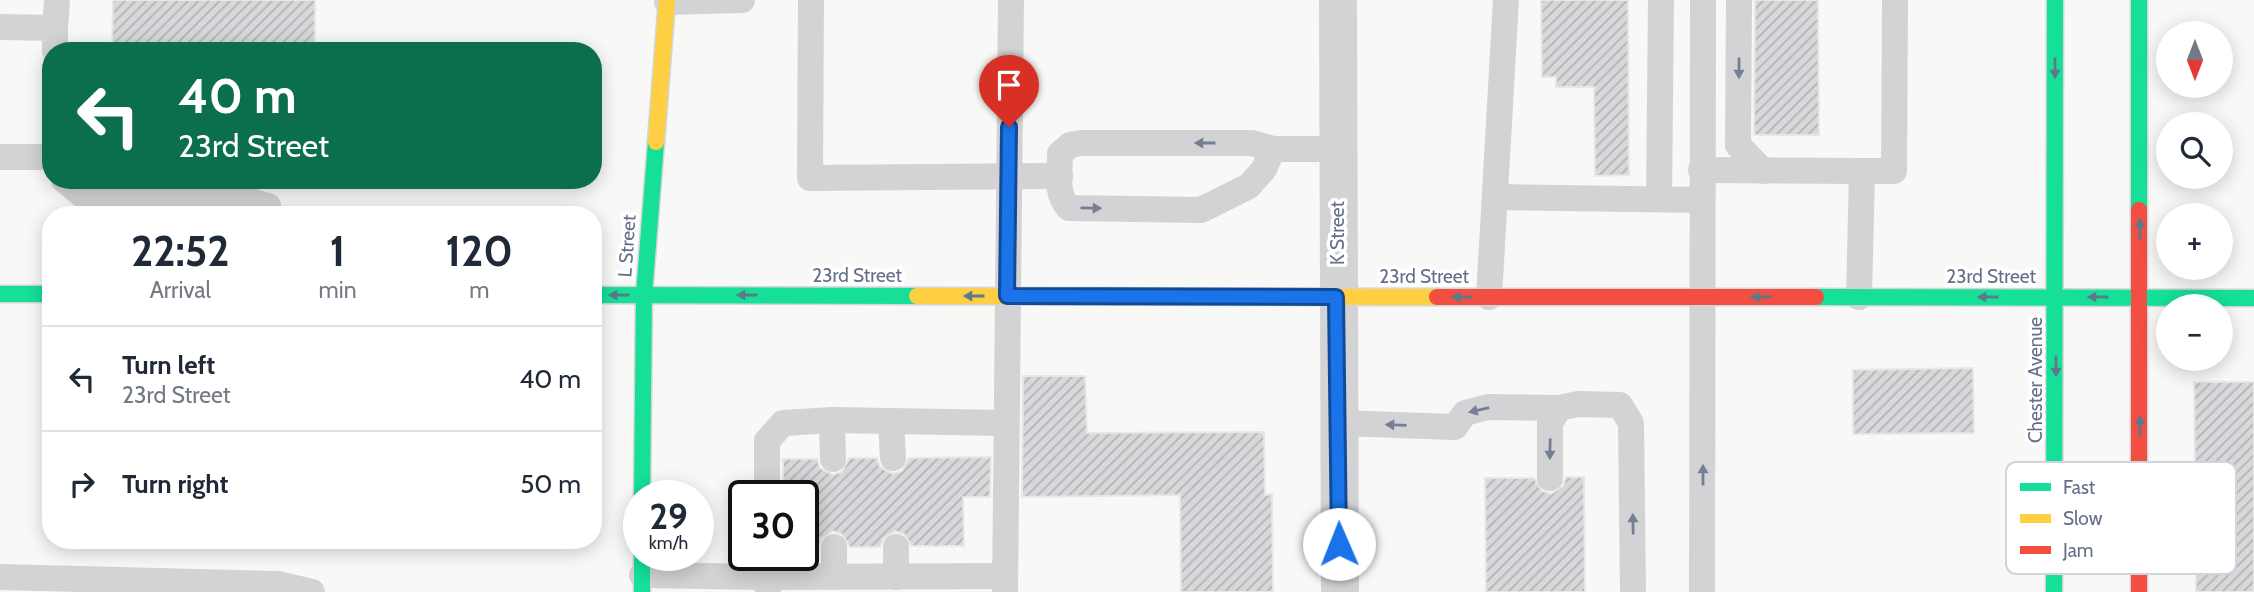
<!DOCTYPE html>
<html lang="en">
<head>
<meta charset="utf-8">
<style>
  body { margin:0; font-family:Cabin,sans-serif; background:#f2f2f3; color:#1f2937; height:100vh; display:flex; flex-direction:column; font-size:26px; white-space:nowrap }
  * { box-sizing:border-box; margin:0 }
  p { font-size:23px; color:#747a83 }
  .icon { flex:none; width:38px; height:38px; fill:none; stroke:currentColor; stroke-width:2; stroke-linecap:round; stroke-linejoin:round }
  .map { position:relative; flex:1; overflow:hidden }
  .panel { position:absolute; left:42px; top:206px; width:560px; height:343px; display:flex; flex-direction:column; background:#fff; border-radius:28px; box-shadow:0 4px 18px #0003 }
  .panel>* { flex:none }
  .banner { position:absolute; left:42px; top:42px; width:560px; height:147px; border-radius:28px; box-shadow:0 4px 18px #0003; background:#0b6e4f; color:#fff; overflow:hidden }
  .needle { width:46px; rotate:180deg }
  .tools { position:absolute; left:2156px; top:21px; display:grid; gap:14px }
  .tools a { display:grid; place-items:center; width:77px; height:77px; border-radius:50%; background:#fff; box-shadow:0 4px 18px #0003; font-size:35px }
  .speed { position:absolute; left:623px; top:480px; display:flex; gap:14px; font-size:35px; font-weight:700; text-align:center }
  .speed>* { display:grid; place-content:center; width:91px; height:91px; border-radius:50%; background:#fff; box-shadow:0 4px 18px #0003; line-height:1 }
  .speed small { font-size:18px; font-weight:400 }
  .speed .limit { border:4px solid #111; border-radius:10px; background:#fff; color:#111 }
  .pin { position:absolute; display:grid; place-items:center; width:60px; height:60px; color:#fff; margin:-72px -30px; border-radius:50% 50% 50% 0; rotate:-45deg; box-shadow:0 0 7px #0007 }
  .pin .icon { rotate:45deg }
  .me { position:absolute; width:77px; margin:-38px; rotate:359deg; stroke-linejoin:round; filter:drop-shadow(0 0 5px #0008) }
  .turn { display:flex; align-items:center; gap:24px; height:147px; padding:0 21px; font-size:32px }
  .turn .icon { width:91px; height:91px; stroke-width:2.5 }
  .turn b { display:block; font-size:49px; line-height:60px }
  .eta { display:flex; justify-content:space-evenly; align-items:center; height:119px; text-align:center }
  .eta b { font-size:42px; font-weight:800; line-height:49px }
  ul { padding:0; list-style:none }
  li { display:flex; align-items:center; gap:21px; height:105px; padding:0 21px; border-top:2px solid #e0e1e3 }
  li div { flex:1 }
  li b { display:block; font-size:26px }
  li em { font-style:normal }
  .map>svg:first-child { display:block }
</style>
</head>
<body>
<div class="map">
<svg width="2254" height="592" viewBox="0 0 2254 592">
  <defs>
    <pattern id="building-hatch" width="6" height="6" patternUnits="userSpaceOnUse" patternTransform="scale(1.75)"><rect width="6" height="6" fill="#d6d8d9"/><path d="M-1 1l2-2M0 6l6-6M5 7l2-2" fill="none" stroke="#b1b3b6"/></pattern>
  </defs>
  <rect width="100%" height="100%" fill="#f8f8f7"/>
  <g fill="url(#building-hatch)" stroke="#e7e7e6" stroke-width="2">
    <path d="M113 0H315V51H112Z"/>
    <path d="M1541 0H1628L1629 175 1595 176 1594 87H1556V77H1542Z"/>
    <path d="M1755 0H1818L1819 135H1754Z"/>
    <path d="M1973 368 1974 433 1853 434V370Z"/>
    <path d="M1023 376H1085L1087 433 1264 432 1265 495 1272 494 1273 592H1181L1180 495 1022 497Z"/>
    <path d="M2194 382H2254V592H2196Z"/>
    <path d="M991 457 990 497H963L964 546H912L904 534 895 531 883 539 880 547H850L842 534 833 531 821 539 818 548H803V495H783V459H817L820 468 833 475 842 472 849 458H877L880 467 893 474 902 471 909 458Z"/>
    <path d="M1566 477H1584L1585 592H1486L1485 478H1534L1542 491 1551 494 1563 486Z"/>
  </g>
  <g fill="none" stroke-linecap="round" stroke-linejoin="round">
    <g stroke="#d3d5d7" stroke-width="19">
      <g id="fast">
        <path d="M2139 0V210"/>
        <path d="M0 294H51"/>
        <path d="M593 295 917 296"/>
        <path d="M1816 297 2254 298"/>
        <path d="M642 495 644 295 656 142"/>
        <path d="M642 555V592"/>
        <path d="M2054 592 2055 0"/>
      </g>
    </g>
    <g stroke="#d3d5d7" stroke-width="19">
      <g id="slow">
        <path d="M656 142 667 0"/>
        <path d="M917 296 1437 297"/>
      </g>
    </g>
    <g stroke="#d3d5d7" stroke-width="19">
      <g id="jam">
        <path d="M2139 210V592"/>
        <path d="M1437 297H1816"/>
      </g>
    </g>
    <g stroke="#d3d3d5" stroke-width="26">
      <path d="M811 0 810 178 1060 176"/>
      <path d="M1739 0 1738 145 1763 171"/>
      <path d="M667 2 742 0"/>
      <path d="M0 27 55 28V51"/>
      <path d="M55 28 57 0"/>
      <path d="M1273 149 1264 169 1249 186 1201 210 1069 208C1055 194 1060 173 1060 154L1070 145 1081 143H1252L1273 149H1337"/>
      <path d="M0 157H51"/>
      <path d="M1701 170 1862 171 1859 297"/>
      <path d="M1862 171H1894L1895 0"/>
      <path d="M64 180 86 198 112 200 113 215"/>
      <path d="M1495 197 1701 200"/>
      <path d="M1659 199 1661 0"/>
      <path d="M112 200H247L268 206 270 215"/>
      <path d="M1489 297 1506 0"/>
      <path d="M832 420 833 459"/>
      <path d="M891 422 893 458"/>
      <path d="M1338 423 1455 427 1465 413 1488 407 1559 408"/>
      <path d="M1550 478V423L1559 408 1578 404 1620 405 1631 423 1633 592"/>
      <path d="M767 495V441L783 423 832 420 1006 423"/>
      <path d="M834 547V577"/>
      <path d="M896 547V577"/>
      <path d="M768 555V577L1005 576"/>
      <path d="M642 575 768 577V592"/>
      <path d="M0 577 278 584 312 592"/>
      <path d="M1005 592 1011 0"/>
      <path d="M1702 592 1703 0"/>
    </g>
    <path stroke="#d3d3d5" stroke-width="38" d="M1338 0 1340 592"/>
    <use href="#fast" stroke="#16e098" stroke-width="16"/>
    <use href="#slow" stroke="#ffcf43" stroke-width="16"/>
    <use href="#jam" stroke="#f24e42" stroke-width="16"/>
  </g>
  <defs><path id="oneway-solid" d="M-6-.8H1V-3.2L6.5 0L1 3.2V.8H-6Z" transform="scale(1.75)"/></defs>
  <g fill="#767e95">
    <use href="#oneway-solid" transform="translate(1739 68) rotate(90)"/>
    <use href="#oneway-solid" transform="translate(1205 143) rotate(180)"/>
    <use href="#oneway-solid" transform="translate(1091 208) rotate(1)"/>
    <use href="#oneway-solid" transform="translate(1479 410) rotate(167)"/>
    <use href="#oneway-solid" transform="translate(1396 425) rotate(-178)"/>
    <use href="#oneway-solid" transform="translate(1550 449) rotate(91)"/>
    <use href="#oneway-solid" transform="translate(1703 475) rotate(-90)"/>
    <use href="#oneway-solid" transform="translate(1633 524) rotate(-91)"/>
  </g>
  <g fill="#5d7a8b">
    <use href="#oneway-solid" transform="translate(2055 68) rotate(90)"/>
    <use href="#oneway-solid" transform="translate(2140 229) rotate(-90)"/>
    <use href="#oneway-solid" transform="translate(619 295) rotate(180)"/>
    <use href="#oneway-solid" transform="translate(747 295) rotate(-180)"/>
    <use href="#oneway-solid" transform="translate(974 296) rotate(-180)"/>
    <use href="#oneway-solid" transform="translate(1462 297) rotate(180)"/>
    <use href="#oneway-solid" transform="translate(1761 297) rotate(-180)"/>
    <use href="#oneway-solid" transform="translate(1988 297) rotate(180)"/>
    <use href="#oneway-solid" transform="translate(2098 297) rotate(180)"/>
    <use href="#oneway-solid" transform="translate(2056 366) rotate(90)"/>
    <use href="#oneway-solid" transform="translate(2140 426) rotate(-90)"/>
  </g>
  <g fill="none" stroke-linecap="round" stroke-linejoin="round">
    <g stroke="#114b97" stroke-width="18">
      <path id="route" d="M1009 127 1007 296 1336 297 1339 544"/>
    </g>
    <use href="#route" stroke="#1a73e8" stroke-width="12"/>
  </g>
  <g text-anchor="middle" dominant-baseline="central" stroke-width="7" stroke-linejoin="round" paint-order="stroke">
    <g font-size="19" fill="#656f8a" stroke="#fff">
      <text transform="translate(1337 233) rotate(-90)">K Street</text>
      <text transform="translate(627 246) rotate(-86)">L Street</text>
      <text x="857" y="275">23rd Street</text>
      <text x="1424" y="276">23rd Street</text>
      <text x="1991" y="276">23rd Street</text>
      <text transform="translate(2035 380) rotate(-90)">Chester Avenue</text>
    </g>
  </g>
  <rect x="2006" y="462" width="230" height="112" rx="10" fill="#fff" stroke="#d1d4dc" stroke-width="2"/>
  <rect x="2020" y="483" width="31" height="8" fill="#16e098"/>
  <rect x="2020" y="514" width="31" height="9" fill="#ffcf43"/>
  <rect x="2020" y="546" width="31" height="8" fill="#f24e42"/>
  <g font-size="19" fill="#656f8a">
    <text x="2063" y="494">Fast</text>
    <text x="2063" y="525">Slow</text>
    <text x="2063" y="557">Jam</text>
  </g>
</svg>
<div class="tools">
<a><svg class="needle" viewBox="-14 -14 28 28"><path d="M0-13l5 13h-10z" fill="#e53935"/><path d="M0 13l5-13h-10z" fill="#747a83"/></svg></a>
<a><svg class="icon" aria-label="search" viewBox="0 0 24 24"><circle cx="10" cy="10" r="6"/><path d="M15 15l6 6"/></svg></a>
<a>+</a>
<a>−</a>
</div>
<div class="speed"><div>29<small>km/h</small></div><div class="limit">30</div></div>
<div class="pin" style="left:1009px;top:127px;background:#d93025"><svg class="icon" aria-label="arrive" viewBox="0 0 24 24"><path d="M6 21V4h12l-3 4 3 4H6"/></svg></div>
<svg class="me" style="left:1339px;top:544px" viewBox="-20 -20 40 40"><circle r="19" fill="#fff"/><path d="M0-13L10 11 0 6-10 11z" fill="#1a73e8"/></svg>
<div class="banner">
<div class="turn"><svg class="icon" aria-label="left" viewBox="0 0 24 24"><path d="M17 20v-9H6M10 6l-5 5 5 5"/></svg><div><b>40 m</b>23rd Street</div></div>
</div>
<section class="panel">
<div class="eta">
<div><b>22:52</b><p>Arrival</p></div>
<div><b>1</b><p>min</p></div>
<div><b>120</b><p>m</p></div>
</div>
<ul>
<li><svg class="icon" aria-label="left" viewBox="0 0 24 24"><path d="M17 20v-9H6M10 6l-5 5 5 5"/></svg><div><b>Turn left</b><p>23rd Street</p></div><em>40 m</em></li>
<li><svg class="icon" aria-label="right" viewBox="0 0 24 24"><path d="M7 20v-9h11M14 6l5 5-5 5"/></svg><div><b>Turn right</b></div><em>50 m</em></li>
</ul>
</section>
</div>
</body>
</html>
